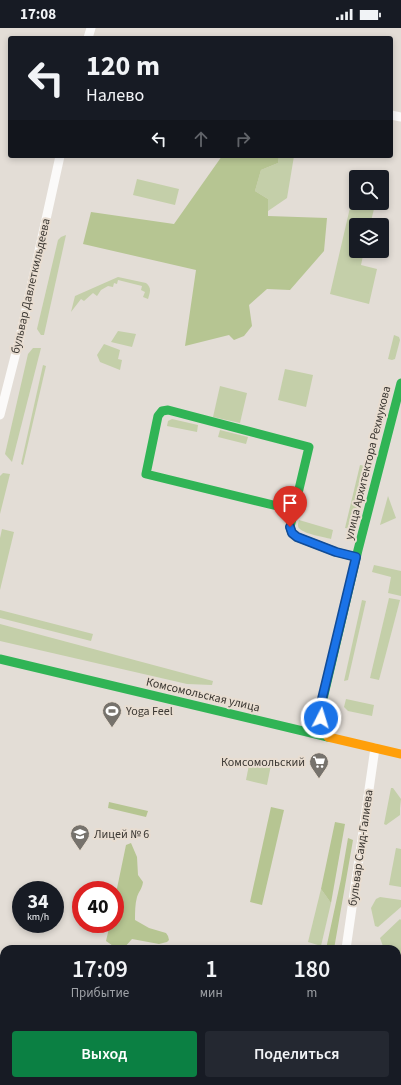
<!DOCTYPE html>
<html lang="ru">
<head>
<meta charset="utf-8">
<style>
  body { margin:0; font-family:"Source Sans 3",sans-serif; background:#242831; color:#f1f3f6; height:100vh; display:flex; flex-direction:column; font-size:15px; white-space:nowrap }
  * { box-sizing:border-box; margin:0 }
  p { font-size:13px; color:#9ea1a6 }
  .icon { flex:none; width:22px; height:22px; fill:none; stroke:currentColor; stroke-width:2; stroke-linecap:round; stroke-linejoin:round }
  .map { position:relative; flex:1; overflow:hidden }
  .details { position:absolute; left:0px; top:917px; width:401px; height:140px; display:flex; flex-direction:column; background:#171b24; border-radius:12px 12px 0 0; box-shadow:0 2px 6px #0003 }
  .details>* { flex:none }
  .top-card { position:absolute; left:8px; top:8px; width:385px; height:122px; border-radius:4px; box-shadow:0 2px 6px #0003; background:#171b24; color:#f1f3f6; overflow:hidden }
  .buttons { position:absolute; left:349px; top:142px; display:grid; gap:8px }
  .buttons a { display:grid; place-items:center; width:40px; height:40px; border-radius:4px; background:#171b24; box-shadow:0 2px 6px #0003; font-size:20px }
  .speed { position:absolute; left:12px; top:853px; display:flex; gap:8px; font-size:20px; font-weight:700; text-align:center }
  .speed>* { display:grid; place-content:center; width:52px; height:52px; border-radius:50%; background:#171b24; box-shadow:0 2px 6px #0003; line-height:1 }
  .speed small { font-size:10px; font-weight:400 }
  .speed .limit { border:6px solid #d22; background:#fff; color:#111 }
  .pin { position:absolute; display:grid; place-items:center; width:34px; height:34px; color:#fff; margin:-41px -17px; border-radius:50% 50% 50% 0; rotate:-45deg; box-shadow:0 0 4px #0007 }
  .pin .icon { rotate:45deg }
  .me { position:absolute; width:44px; margin:-22px; rotate:5deg; stroke-linejoin:round; filter:drop-shadow(0 0 3px #0008) }
  .turn { display:flex; align-items:center; gap:14px; height:84px; padding:0 12px; font-size:18px }
  .turn .icon { width:52px; height:52px; stroke-width:2.5 }
  .turn b { display:block; font-size:28px; line-height:34px }
  .lanes { display:flex; align-items:center; height:38px; padding:0 12px; background:#0003; justify-content:center; gap:20px; direction:ltr }
  .lanes .off { opacity:.35 }
  .eta { display:flex; justify-content:space-evenly; align-items:center; height:68px; text-align:center }
  .eta b { font-size:24px; font-weight:600; line-height:28px }
  .primary-button { display:flex; gap:8px; margin-top:auto; padding:8px 12px }
  .primary-button a { flex:1; height:46px; border-radius:4px; background:#0b8043; color:#fff; font-size:16px; font-weight:600; line-height:46px; text-align:center }
  .primary-button a+a { background:#242831; color:#f1f3f6 }
  .status { display:flex; justify-content:space-between; align-items:center; height:28px; padding:0 20px; background:#171b24; direction:ltr }
  .status svg { height:11px; fill:currentColor }
  .map>svg:first-child { display:block }
</style>
</head>
<body>
<div class="status"><b>17:08</b><svg viewBox="0 0 49 12"><path d="M0 12V9h3v3zM5 12V6h3v6zM10 12V3h3v9zM15 12V0h3v12zM26 1h20v11H26zM47 4h2v5h-2z"/></svg></div>
<div class="map">
<svg width="401" height="1057" viewBox="0 0 401 1057">
  <rect width="100%" height="100%" fill="#e3ddd6"/>
  <g fill="#c4cfa9">
    <path d="M279 128H294L287 170 268 183V171L255 163 261 142 278 135Z"/>
    <path d="M137 151 179 161 175 177 133 167Z"/>
    <path d="M352 171 356 172V175H368L375 177 370 197H356V223H364L361 237 377 241 369 276 330 266Z"/>
    <path d="M66 207 44 307H41L37 301 58 212 61 209Z"/>
    <path d="M118 249 146 255C152 260 150 264 148 271L143 269 145 264 141 262 142 258 118 252 117 256 114 255 113 259 108 258 101 262 97 268 93 265 84 273 81 271 71 284 75 268Z"/>
    <path d="M118 303 136 306 132 319 111 314Z"/>
    <path d="M394 307 399 309 400 312 395 331 392 332 388 331Z"/>
    <path d="M104 316 120 322 118 331 122 332 120 342 100 334 97 327Z"/>
    <path d="M33 320H41L12 434 5 426 28 326Z"/>
    <path d="M43 337 46 338 23 437 21 436Z"/>
    <path d="M285 341 313 347 306 379 278 372Z"/>
    <path d="M220 358 247 365 240 395 213 389Z"/>
    <path d="M172 391 198 397 197 404 167 398 168 393Z"/>
    <path d="M220 402 248 409 246 416 218 409Z"/>
    <path d="M360 437 367 438 352 501 345 500Z"/>
    <path d="M3 445 10 446 0 486V448Z"/>
    <path d="M388 468 396 490 380 497Z"/>
    <path d="M299 492 333 502 331 511C324 509 305 506 300 501 297 499 298 495 299 492Z"/>
    <path d="M2 501 14 504 0 562V510Z"/>
    <path d="M374 537 401 543V568L388 565 391 549 372 544Z"/>
    <path d="M389 570 400 572 379 652 370 650Z"/>
    <path d="M362 572 366 573 348 652 344 653Z"/>
    <path d="M0 582 93 606 91 613 0 590Z"/>
    <path d="M0 596 213 653 212 657 187 656 0 613Z"/>
    <path d="M346 671 374 677 372 688 348 683 344 679Z"/>
    <path d="M250 732 271 737 267 757 246 752Z"/>
    <path d="M391 760H393L401 771 400 780V787L386 797 384 796Z"/>
    <path d="M396 820 401 821V859L389 857Z"/>
    <path d="M321 861 331 875 321 918 308 914Z"/>
    <path d="M380 869 401 872V879L378 899 375 898 371 880 376 871Z"/>
    <path d="M400 891 401 892V949H397V921H384L380 910Z"/>
  </g>
  <g fill="#b6c592">
    <path d="M222 128H279L278 135 261 142 255 163 268 171V188L327 190 324 223 290 262 267 261 249 277 252 298 244 308 234 312 229 307 185 318 196 242 83 216 91 184 174 196Z"/>
    <path d="M109 774 148 783 146 789 108 780Z"/>
    <path d="M271 779 284 782 262 877 250 874Z"/>
    <path d="M335 794 345 796 331 875 321 861Z"/>
    <path d="M348 810 353 812 334 921H326L341 851Z"/>
    <path d="M131 815 137 829 138 847 143 854C142 861 139 863 137 869 135 876 135 884 135 892L149 900 166 905 168 908 169 912 167 914 159 916 132 911 124 920H116L106 913 110 896H115V870L126 817Z"/>
    <path d="M1 959 4 960V1053H70L69 1057H0V966Z"/>
  </g>
  <g fill="none" stroke-linecap="round" stroke-linejoin="round">
    <g stroke="#fbfaf9" stroke-width="9">
      <path d="M88 10 91 0"/>
      <path d="M391 87 401 89"/>
      <path d="M0 387 20 309 60 128"/>
      <path d="M346 921 375 720"/>
      <path d="M0 930 4 931"/>
      <path d="M397 979 401 980"/>
      <path d="M397 1044 401 1025"/>
      <path d="M298 1057 299 1053"/>
      <path d="M394 1057 395 1053"/>
    </g>
    <g stroke="#30b455" stroke-width="9">
      <path d="M294 482 146 446 158 388 162 383 168 382 309 419 290 499 292 505 297 509 336 524 356 529"/>
      <path d="M0 631 328 709"/>
      <path d="M325 708 321 690 323 671 358 522 401 355"/>
    </g>
    <path stroke="#ff9f0a" stroke-width="9" d="M328 709 401 726"/>
  </g>
  <g fill="none" stroke-linecap="round" stroke-linejoin="round">
    <g stroke="#114b97" stroke-width="10">
      <path id="route" d="M290 499 292 505 297 509 336 524 356 529 322 671 321 690"/>
    </g>
    <use href="#route" stroke="#1a73e8" stroke-width="7"/>
  </g>
  <defs>
    <g id="stadium-pin" transform="scale(1)"><path d="M0 17L-7.5 6A9.5 9.5 0 1 1 7.5 6Z" fill="#76726c" stroke="#e8ddd1"/><path d="M0-5a6.5 5 0 1 0 0 10a6.5 5 0 1 0 0-10ZM-3.5-1.8h7v3.6h-7Z" fill="#fff"/></g>
    <g id="supermarket-pin" transform="scale(1)"><path d="M0 17L-7.5 6A9.5 9.5 0 1 1 7.5 6Z" fill="#76726c" stroke="#e8ddd1"/><path d="M-6-5.5h2.5l.6 2H6L4.5 2H-2.5L-4.4-4H-6ZM-1.5 3.2a1.3 1.3 0 1 0 .1 0ZM3 3.2a1.3 1.3 0 1 0 .1 0Z" fill="#fff"/></g>
    <g id="school-pin" transform="scale(1)"><path d="M0 17L-7.5 6A9.5 9.5 0 1 1 7.5 6Z" fill="#76726c" stroke="#e8ddd1"/><path d="M0-5L7-2L0 1L-7-2ZM-4 1L0 2.5L4 1V4Q0 6-4 4Z" fill="#fff"/></g>
  </defs>
  <g fill-rule="evenodd">
    <use href="#stadium-pin" x="112" y="683"/>
    <use href="#supermarket-pin" x="319" y="734"/>
    <use href="#school-pin" x="80" y="806"/>
  </g>
  <g text-anchor="middle" dominant-baseline="central" stroke-width="4" stroke-linejoin="round" paint-order="stroke">
    <g font-size="12" fill="#3c3833" stroke="#e8ddd1">
      <text transform="translate(31 258) rotate(-77)">бульвар Давлеткильдеева</text>
      <text transform="translate(368 435) rotate(-76)">улица Архитектора Рехмукова</text>
      <text transform="translate(203 667) rotate(13)">Комсомольская улица</text>
      <text transform="translate(361 820) rotate(-82)">бульвар Саид-Галиева</text>
    </g>
    <g font-size="12" fill="#3c3833" stroke="#e8ddd1" text-anchor="start">
      <text x="126" y="683">Yoga Feel</text>
      <text x="305" y="734" text-anchor="end">Комсомольский</text>
      <text x="94" y="806">Лицей № 6</text>
    </g>
  </g>
</svg>
<div class="buttons">
<a><svg class="icon" aria-label="search" viewBox="0 0 24 24"><circle cx="10" cy="10" r="6"/><path d="M15 15l6 6"/></svg></a>
<a><svg class="icon" aria-label="layers" viewBox="0 0 24 24"><path d="M12 4l9 5-9 5-9-5zM3 14l9 5 9-5"/></svg></a>
</div>
<div class="speed"><div>34<small>km/h</small></div><div class="limit">40</div></div>
<div class="pin" style="left:290px;top:499px;background:#d93025"><svg class="icon" aria-label="arrive" viewBox="0 0 24 24"><path d="M6 21V4h12l-3 4 3 4H6"/></svg></div>
<svg class="me" style="left:321px;top:690px" viewBox="-20 -20 40 40"><circle r="17" fill="#1a73e8" stroke="#fff" stroke-width="3"/><path d="M0-11L8 9 0 5-8 9z" fill="#fff"/></svg>
<div class="top-card">
<div class="turn"><svg class="icon" aria-label="left" viewBox="0 0 24 24"><path d="M17 20v-9H6M10 6l-5 5 5 5"/></svg><div><b>120 m</b>Налево</div></div>
<div class="lanes"><svg class="icon" aria-label="left" viewBox="0 0 24 24"><path d="M17 20v-9H6M10 6l-5 5 5 5"/></svg><svg class="icon off" aria-label="ahead" viewBox="0 0 24 24"><path d="M12 20V5M6 11l6-6 6 6"/></svg><svg class="icon off" aria-label="right" viewBox="0 0 24 24"><path d="M7 20v-9h11M14 6l5 5-5 5"/></svg></div>
</div>
<section class="details">
<div class="eta">
<div><b>17:09</b><p>Прибытие</p></div>
<div><b>1</b><p>мин</p></div>
<div><b>180</b><p>m</p></div>
</div>
<div class="primary-button"><a>Выход</a><a>Поделиться</a></div>
</section>
</div>
</body>
</html>
